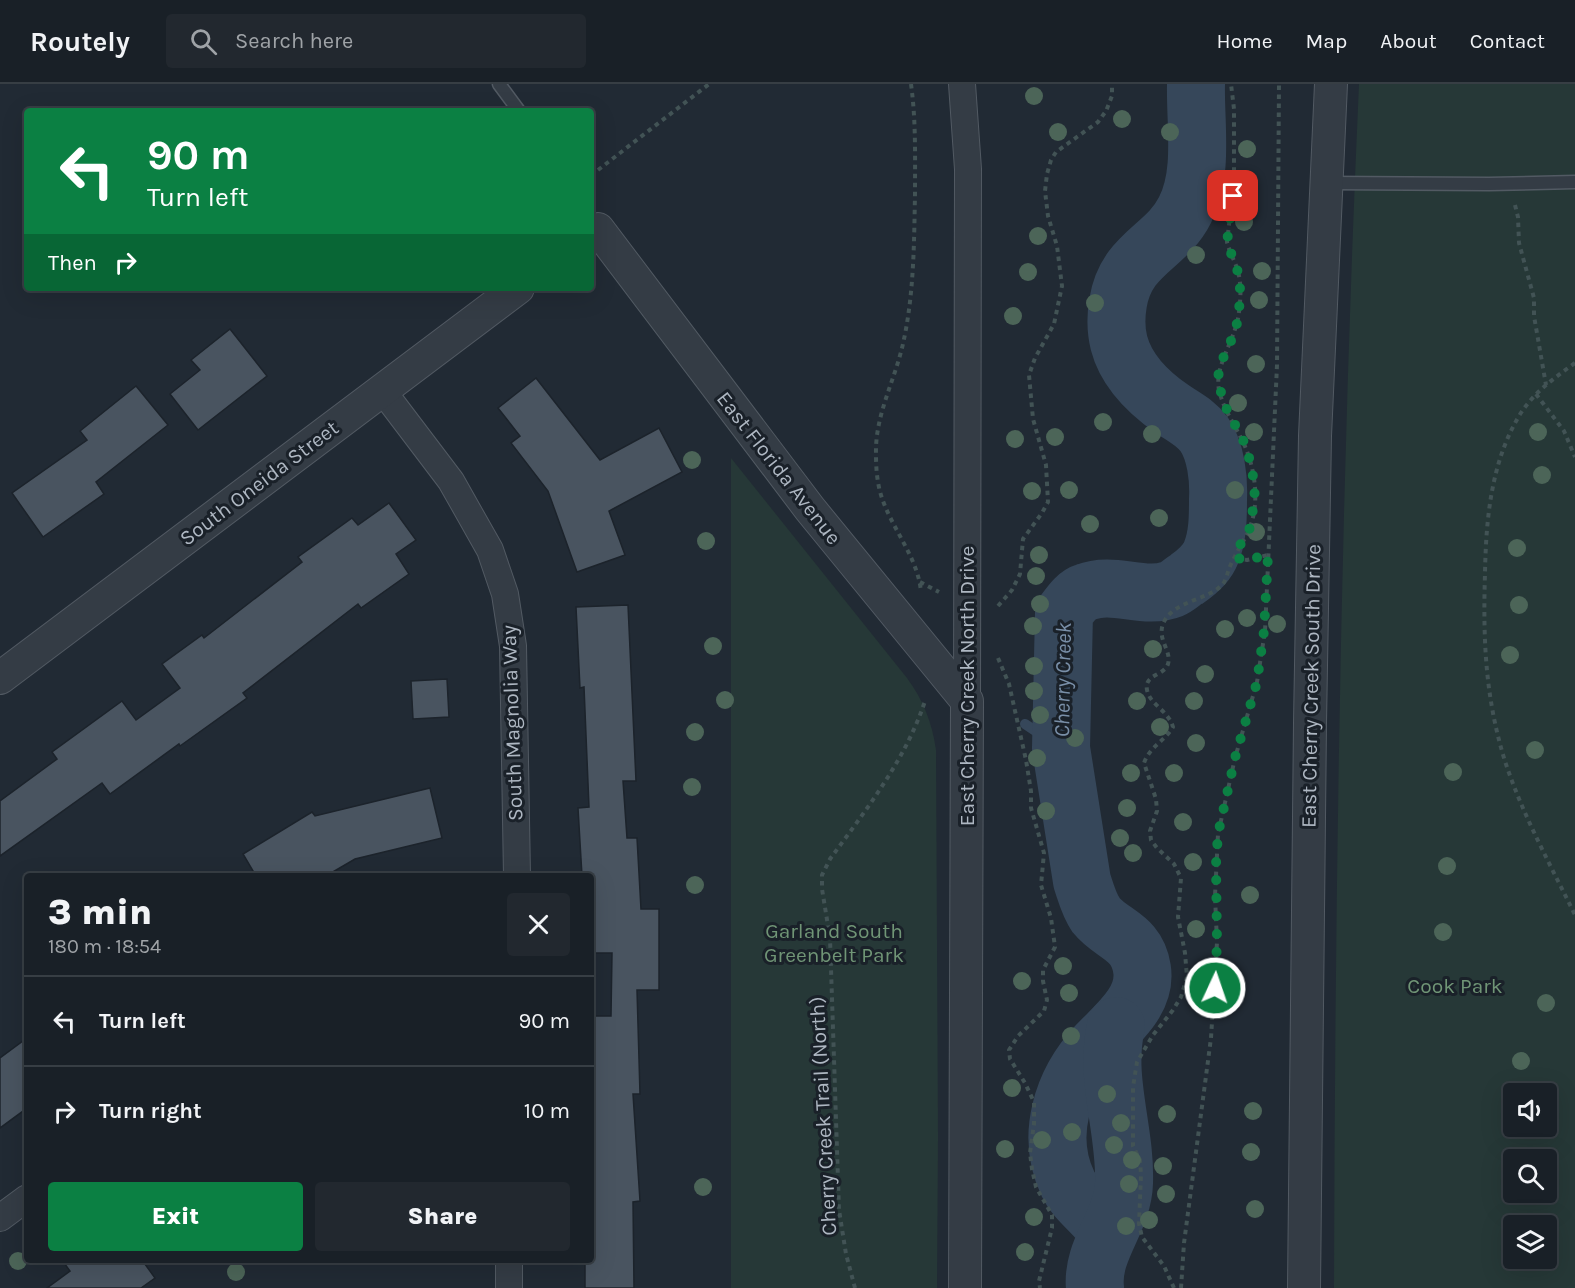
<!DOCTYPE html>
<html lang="en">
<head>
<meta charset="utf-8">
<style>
  body { margin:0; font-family:Karla,sans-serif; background:#22282f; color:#f1f3f6; height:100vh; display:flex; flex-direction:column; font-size:22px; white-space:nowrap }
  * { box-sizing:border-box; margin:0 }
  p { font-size:20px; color:#9fa3a7 }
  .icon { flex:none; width:33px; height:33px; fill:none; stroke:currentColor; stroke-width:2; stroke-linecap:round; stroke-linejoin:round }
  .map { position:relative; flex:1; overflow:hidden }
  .side { position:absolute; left:24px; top:789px; width:570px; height:390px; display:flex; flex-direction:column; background:#192027; border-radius:6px; box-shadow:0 6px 24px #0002,0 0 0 2px #373e44 }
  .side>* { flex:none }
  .hud { position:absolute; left:24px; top:24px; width:570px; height:183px; border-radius:6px; box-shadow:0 6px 24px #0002,0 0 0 2px #373e44; background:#0b8043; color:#fff; overflow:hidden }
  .tools { position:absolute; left:1503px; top:999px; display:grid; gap:12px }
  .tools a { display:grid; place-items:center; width:54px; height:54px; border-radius:6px; background:#192027; box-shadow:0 6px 24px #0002,0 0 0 2px #373e44; font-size:30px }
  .pin { position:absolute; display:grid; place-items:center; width:51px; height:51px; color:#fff; margin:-26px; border-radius:12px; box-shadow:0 3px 9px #0006 }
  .me { position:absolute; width:66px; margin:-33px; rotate:3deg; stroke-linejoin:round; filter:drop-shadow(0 0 4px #0008) }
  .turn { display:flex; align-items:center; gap:21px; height:126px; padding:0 24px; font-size:27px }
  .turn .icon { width:78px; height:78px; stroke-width:2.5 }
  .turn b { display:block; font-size:42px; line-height:51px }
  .then { display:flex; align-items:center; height:57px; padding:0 24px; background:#0003; gap:12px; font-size:22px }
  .round { display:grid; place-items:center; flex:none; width:63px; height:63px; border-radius:6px; background:#22282f }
  .overview { display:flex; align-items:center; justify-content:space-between; height:102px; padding:0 24px }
  h1 { font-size:36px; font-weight:800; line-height:45px }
  .action { display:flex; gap:12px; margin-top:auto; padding:12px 24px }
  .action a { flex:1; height:69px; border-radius:6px; background:#0b8043; color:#fff; font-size:24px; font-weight:800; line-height:69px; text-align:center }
  .action a+a { background:#22282f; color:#f1f3f6 }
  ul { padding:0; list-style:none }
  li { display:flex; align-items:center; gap:18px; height:90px; padding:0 24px; border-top:2px solid #373e44 }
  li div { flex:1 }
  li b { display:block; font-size:22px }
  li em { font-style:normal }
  header { display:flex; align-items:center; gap:36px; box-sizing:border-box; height:84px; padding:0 30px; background:#192027; border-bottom:2px solid #373e44 }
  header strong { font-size:28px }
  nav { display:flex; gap:33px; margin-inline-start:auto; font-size:21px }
  .search { width:420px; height:54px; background:#22282f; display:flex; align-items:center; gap:15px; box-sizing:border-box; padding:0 21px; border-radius:6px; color:#9fa3a7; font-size:22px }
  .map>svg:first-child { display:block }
</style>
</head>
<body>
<header>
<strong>Routely</strong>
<div class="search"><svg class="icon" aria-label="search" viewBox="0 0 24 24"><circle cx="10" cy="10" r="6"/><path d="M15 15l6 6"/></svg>Search here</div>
<nav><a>Home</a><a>Map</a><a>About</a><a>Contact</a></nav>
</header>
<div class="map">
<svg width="1575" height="1204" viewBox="0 0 1575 1204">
  <rect width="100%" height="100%" fill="#212a34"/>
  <g fill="#263837" fill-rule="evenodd">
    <path d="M1359 0H1575V1204H1334C1335 803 1341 401 1359 0ZM1514 1010H1546V1042H1514ZM1514 1076H1546V1108H1514ZM1514 1142H1546V1174H1514Z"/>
    <path d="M731 374 907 594C923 616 932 638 936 666L938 1053 937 1204H731Z"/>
  </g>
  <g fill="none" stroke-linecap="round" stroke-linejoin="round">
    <path stroke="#36475a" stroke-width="10" d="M1025 640 1061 664"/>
    <g stroke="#36475a" stroke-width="58">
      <path d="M1108 1149C1097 1130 1077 1119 1068 1100 1045 1052 1062 998 1097 961 1116 941 1147 917 1142 885 1137 852 1112 851 1096 831 1089 821 1086 809 1082 797L1061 664 1064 529C1070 521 1076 511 1086 508 1114 497 1144 516 1172 505 1177 503 1182 498 1187 495 1196 489 1207 479 1211 469 1218 452 1218 433 1218 415 1219 395 1216 367 1204 350 1195 338 1184 333 1172 325 1149 309 1126 286 1119 259 1116 247 1116 231 1118 219 1126 169 1166 164 1185 126 1204 89 1195 40 1196 0"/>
      <path d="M1095 1204C1091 1166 1123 1137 1124 1099 1126 1046 1104 995 1116 942"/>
    </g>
  </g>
  <g fill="#495460" stroke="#1c232b" stroke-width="1.5">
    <path d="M230 245 267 292 198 346 170 310 200 286 191 276Z"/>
    <path d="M536 294 600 376 659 344 682 388 609 427 625 471 577 488 548 407 511 359 520 352 498 324Z"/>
    <path d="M136 302 168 341 96 398 104 410 43 453 12 409 87 356 80 347Z"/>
    <path d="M389 419 416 456 396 470 409 490 361 524 358 520 243 609 247 614 180 662 179 660 110 710 102 699 0 772V717L57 675 52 668 122 617 136 636 180 604 162 580 202 551 204 554 302 478 298 473 352 434 358 441Z"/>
    <path d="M628 521 636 697H623L627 754H637L641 825H659V906H637L640 1010H633L640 1117 633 1118 634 1204H585V1176H591V932H611L612 869H591V792H582L578 724 589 723 584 603 580 604 576 523Z"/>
    <path d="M447 595 449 633 413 635 411 597Z"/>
    <path d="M430 704 442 754 355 775 326 792H256L243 770 312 728 315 732Z"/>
    <path d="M27 954V1024L0 1044V974Z"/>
    <path d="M62 1176H142L155 1194 141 1204H47L70 1187Z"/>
  </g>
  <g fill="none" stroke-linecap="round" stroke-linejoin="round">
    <g stroke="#525a63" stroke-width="15">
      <g id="service">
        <path d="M499 0 519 27"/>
        <path d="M1328 99 1489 100 1575 98"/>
      </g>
    </g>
    <g stroke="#525a63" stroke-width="28">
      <g id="minor">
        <path d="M962 0 968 85 967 617"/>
        <path d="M382 306 451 397 490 466 505 510 513 562 517 792"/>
        <path d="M0 1134 27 1114"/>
        <path d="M509 1204V1176"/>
      </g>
    </g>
    <g stroke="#525a63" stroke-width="34">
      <g id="tertiary">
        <path d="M591 150 598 145 810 425 967 617 965 1204"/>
        <path d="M0 594 518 204"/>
        <path d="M1304 1204 1310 639 1315 352 1331 0"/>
      </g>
    </g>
    <g stroke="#425355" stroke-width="4" stroke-dasharray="4.5 4.5" stroke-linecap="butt">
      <path d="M911 0C916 36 915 73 915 110 914 161 914 214 902 264 893 300 875 333 876 370 876 384 877 398 881 411 891 444 918 473 921 508"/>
      <path d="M598 86 709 0"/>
      <path d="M1515 121 1518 133 1519 159 1534 214V232L1546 301"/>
      <path d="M1575 279C1554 294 1533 309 1519 332 1491 379 1486 435 1485 489 1483 554 1485 611 1504 674 1521 728 1550 780 1575 831"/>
      <path d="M1536 310 1564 347 1575 373"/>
      <path d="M1236 474 1247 476 1268 471"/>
      <path d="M920 498 939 508"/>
      <path d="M998 522 1012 506 1020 490 1023 455 1042 429 1048 418 1046 381 1033 335 1029 291 1035 274 1054 240 1062 202 1057 162 1048 132 1045 107 1047 90 1051 76 1056 68 1098 38 1106 27 1112 12V0"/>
      <path d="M998 574 1009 600 1026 676 1031 707V724L1044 769 1041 801 1051 834 1055 863 1043 886V897L1047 916 1044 927 1018 952 1009 966 1010 975 1025 999 1034 1018V1040L1030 1069 1032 1085 1036 1103 1052 1131V1144L1039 1197 1040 1204"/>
      <path d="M1187 893 1199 900 1215 904"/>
      <path d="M855 1204 846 1170 839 1126 830 854 822 805V791L830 775C866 726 906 675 925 617"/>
      <path d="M1174 1204 1164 1182 1142 1153 1139 1140 1141 1091 1140 1076 1133 1062V1003L1137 978 1153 951 1173 926 1181 913 1187 893 1185 869 1178 833 1181 794 1174 780 1157 764 1151 756 1150 747 1157 727 1156 715 1144 679C1150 662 1165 657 1173 643 1168 626 1150 621 1147 606 1144 590 1164 592 1168 580 1172 567 1157 556 1163 540 1172 517 1206 517 1222 501 1226 497 1227 490 1229 485 1235 469 1246 455 1251 440 1260 415 1254 379 1242 356 1234 340 1223 324 1219 306 1214 281 1236 256 1239 228 1241 212 1242 195 1235 179 1232 172 1229 166 1227 158L1234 98V25L1231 0"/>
      <path d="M1181 1204 1184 1159 1211 954 1217 858 1215 812 1218 750 1235 674 1257 598 1265 547 1277 281 1279 0"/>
    </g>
    <use href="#service" stroke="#343c45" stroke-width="12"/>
    <use href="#minor" stroke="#343c45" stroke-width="26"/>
    <use href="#tertiary" stroke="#343c45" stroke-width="32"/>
  </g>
  <g fill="#4c6558">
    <circle cx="1034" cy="12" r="9"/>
    <circle cx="1122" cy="35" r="9"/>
    <circle cx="1058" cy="48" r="9"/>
    <circle cx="1170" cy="48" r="9"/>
    <circle cx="1247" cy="65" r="9"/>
    <circle cx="1244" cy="138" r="9"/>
    <circle cx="1038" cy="152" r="9"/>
    <circle cx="1196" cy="171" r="9"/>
    <circle cx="1262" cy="187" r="9"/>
    <circle cx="1028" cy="188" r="9"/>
    <circle cx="1259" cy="216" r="9"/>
    <circle cx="1095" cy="219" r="9"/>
    <circle cx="1013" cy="232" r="9"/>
    <circle cx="1256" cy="280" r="9"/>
    <circle cx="1238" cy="319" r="9"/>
    <circle cx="1103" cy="338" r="9"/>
    <circle cx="1254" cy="348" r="9"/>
    <circle cx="1538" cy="348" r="9"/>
    <circle cx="1152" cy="350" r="9"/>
    <circle cx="1055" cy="353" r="9"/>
    <circle cx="1015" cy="355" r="9"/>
    <circle cx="692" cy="376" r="9"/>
    <circle cx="1542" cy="391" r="9"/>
    <circle cx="1069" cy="406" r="9"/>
    <circle cx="1235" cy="406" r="9"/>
    <circle cx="1032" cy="407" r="9"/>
    <circle cx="1159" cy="434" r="9"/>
    <circle cx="1090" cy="440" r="9"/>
    <circle cx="1256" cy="448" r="9"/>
    <circle cx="706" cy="457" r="9"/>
    <circle cx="1517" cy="464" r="9"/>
    <circle cx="1039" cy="471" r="9"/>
    <circle cx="1036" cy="492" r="9"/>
    <circle cx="1040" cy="520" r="9"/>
    <circle cx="1519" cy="521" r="9"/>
    <circle cx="1247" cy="534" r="9"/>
    <circle cx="1277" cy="540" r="9"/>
    <circle cx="1033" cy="542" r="9"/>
    <circle cx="1225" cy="545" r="9"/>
    <circle cx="713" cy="562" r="9"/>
    <circle cx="1153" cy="565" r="9"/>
    <circle cx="1510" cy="571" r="9"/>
    <circle cx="1034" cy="582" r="9"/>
    <circle cx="1205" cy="590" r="9"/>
    <circle cx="1034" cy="607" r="9"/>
    <circle cx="725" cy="616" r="9"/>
    <circle cx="1137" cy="617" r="9"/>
    <circle cx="1194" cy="617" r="9"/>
    <circle cx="1040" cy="631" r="9"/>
    <circle cx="1160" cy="643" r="9"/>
    <circle cx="695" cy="648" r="9"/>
    <circle cx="1075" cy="654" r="9"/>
    <circle cx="1196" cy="659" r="9"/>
    <circle cx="1535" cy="666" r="9"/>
    <circle cx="1037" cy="674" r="9"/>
    <circle cx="1453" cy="688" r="9"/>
    <circle cx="1131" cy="689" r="9"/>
    <circle cx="1174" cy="689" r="9"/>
    <circle cx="692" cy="703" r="9"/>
    <circle cx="1127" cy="724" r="9"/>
    <circle cx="1046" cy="727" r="9"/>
    <circle cx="1183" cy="738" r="9"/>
    <circle cx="1120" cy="754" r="9"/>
    <circle cx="1133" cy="769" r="9"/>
    <circle cx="1193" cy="778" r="9"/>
    <circle cx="1447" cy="782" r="9"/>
    <circle cx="695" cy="801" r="9"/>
    <circle cx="1250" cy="811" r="9"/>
    <circle cx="1196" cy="845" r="9"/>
    <circle cx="1443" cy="848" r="9"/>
    <circle cx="1063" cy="882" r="9"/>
    <circle cx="1022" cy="897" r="9"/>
    <circle cx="1069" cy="909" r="9"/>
    <circle cx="1546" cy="919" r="9"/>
    <circle cx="1071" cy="952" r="9"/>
    <circle cx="1521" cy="977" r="9"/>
    <circle cx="1012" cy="1004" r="9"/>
    <circle cx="1107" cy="1010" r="9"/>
    <circle cx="1253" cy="1027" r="9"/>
    <circle cx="1167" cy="1030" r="9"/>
    <circle cx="1121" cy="1039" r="9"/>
    <circle cx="1072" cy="1048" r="9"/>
    <circle cx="1042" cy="1056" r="9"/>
    <circle cx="1114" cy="1061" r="9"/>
    <circle cx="1005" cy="1065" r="9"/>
    <circle cx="1251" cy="1068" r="9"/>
    <circle cx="1132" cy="1076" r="9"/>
    <circle cx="1163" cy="1082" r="9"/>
    <circle cx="1129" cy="1100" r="9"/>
    <circle cx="703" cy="1103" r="9"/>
    <circle cx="1166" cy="1110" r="9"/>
    <circle cx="1255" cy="1125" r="9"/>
    <circle cx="1034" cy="1133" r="9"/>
    <circle cx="1149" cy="1136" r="9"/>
    <circle cx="1126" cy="1142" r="9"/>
    <circle cx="1025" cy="1168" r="9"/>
    <circle cx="18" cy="1177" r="9"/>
    <circle cx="236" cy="1188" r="9"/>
  </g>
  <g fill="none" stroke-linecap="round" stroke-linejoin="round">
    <path stroke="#0b8043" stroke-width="10" stroke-dasharray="0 18" d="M1215 904 1217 858 1216 780 1218 750 1235 674 1257 598 1264 547 1268 471 1247 476 1236 474 1239 463 1251 442 1255 405 1251 380 1244 358 1223 318 1218 294 1220 281 1235 248 1239 230 1240 205 1239 191 1227 158 1233 112"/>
  </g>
  <g text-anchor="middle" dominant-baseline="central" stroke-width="6" stroke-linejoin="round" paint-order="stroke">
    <g font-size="21" fill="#aeb7c2" stroke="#1a2129">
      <text transform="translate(779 384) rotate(52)">East Florida Avenue</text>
      <text transform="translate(259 399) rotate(-37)">South Oneida Street</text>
      <text transform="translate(967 602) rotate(-90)">East Cherry Creek North Drive</text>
      <text transform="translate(1311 602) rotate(-89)">East Cherry Creek South Drive</text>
      <text transform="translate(512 639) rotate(-92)">South Magnolia Way</text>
      <text transform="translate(823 1032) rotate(-93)">Cherry Creek Trail (North)</text>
    </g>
    <g font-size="21" fill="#709576" stroke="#1a2129">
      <text x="834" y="847">Garland South<tspan x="834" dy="24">Greenbelt Park</tspan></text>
      <text x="1455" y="902">Cook Park</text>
    </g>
    <g font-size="22" font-style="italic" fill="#798fa8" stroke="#1a2129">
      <text transform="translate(1063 596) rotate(-89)">Cherry Creek</text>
    </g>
  </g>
</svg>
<div class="tools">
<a><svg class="icon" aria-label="sound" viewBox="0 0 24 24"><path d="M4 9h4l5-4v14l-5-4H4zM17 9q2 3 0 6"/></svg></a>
<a><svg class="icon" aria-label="search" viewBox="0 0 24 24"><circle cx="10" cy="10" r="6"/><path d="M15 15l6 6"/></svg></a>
<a><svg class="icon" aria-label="layers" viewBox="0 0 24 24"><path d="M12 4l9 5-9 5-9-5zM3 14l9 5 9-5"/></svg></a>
</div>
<div class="pin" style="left:1233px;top:112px;background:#d93025"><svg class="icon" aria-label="arrive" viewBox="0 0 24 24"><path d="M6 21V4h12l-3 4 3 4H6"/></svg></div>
<svg class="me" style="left:1215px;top:904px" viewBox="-20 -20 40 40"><circle r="17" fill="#0b8043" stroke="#fff" stroke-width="3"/><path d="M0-11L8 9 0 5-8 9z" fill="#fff"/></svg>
<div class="hud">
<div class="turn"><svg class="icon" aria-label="left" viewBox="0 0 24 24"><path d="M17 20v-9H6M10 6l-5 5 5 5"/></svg><div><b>90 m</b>Turn left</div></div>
<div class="then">Then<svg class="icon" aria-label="right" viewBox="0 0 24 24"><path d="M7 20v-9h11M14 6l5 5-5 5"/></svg></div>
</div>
<section class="side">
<div class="overview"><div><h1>3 min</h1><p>180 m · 18:54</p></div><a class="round"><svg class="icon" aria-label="close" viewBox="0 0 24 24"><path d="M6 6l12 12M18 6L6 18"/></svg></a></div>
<ul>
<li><svg class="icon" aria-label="left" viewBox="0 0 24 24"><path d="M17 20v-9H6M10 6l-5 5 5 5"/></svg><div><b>Turn left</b></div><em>90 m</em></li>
<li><svg class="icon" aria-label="right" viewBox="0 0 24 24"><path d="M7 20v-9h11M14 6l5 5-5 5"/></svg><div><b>Turn right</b></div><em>10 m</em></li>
</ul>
<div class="action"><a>Exit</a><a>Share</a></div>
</section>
</div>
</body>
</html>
